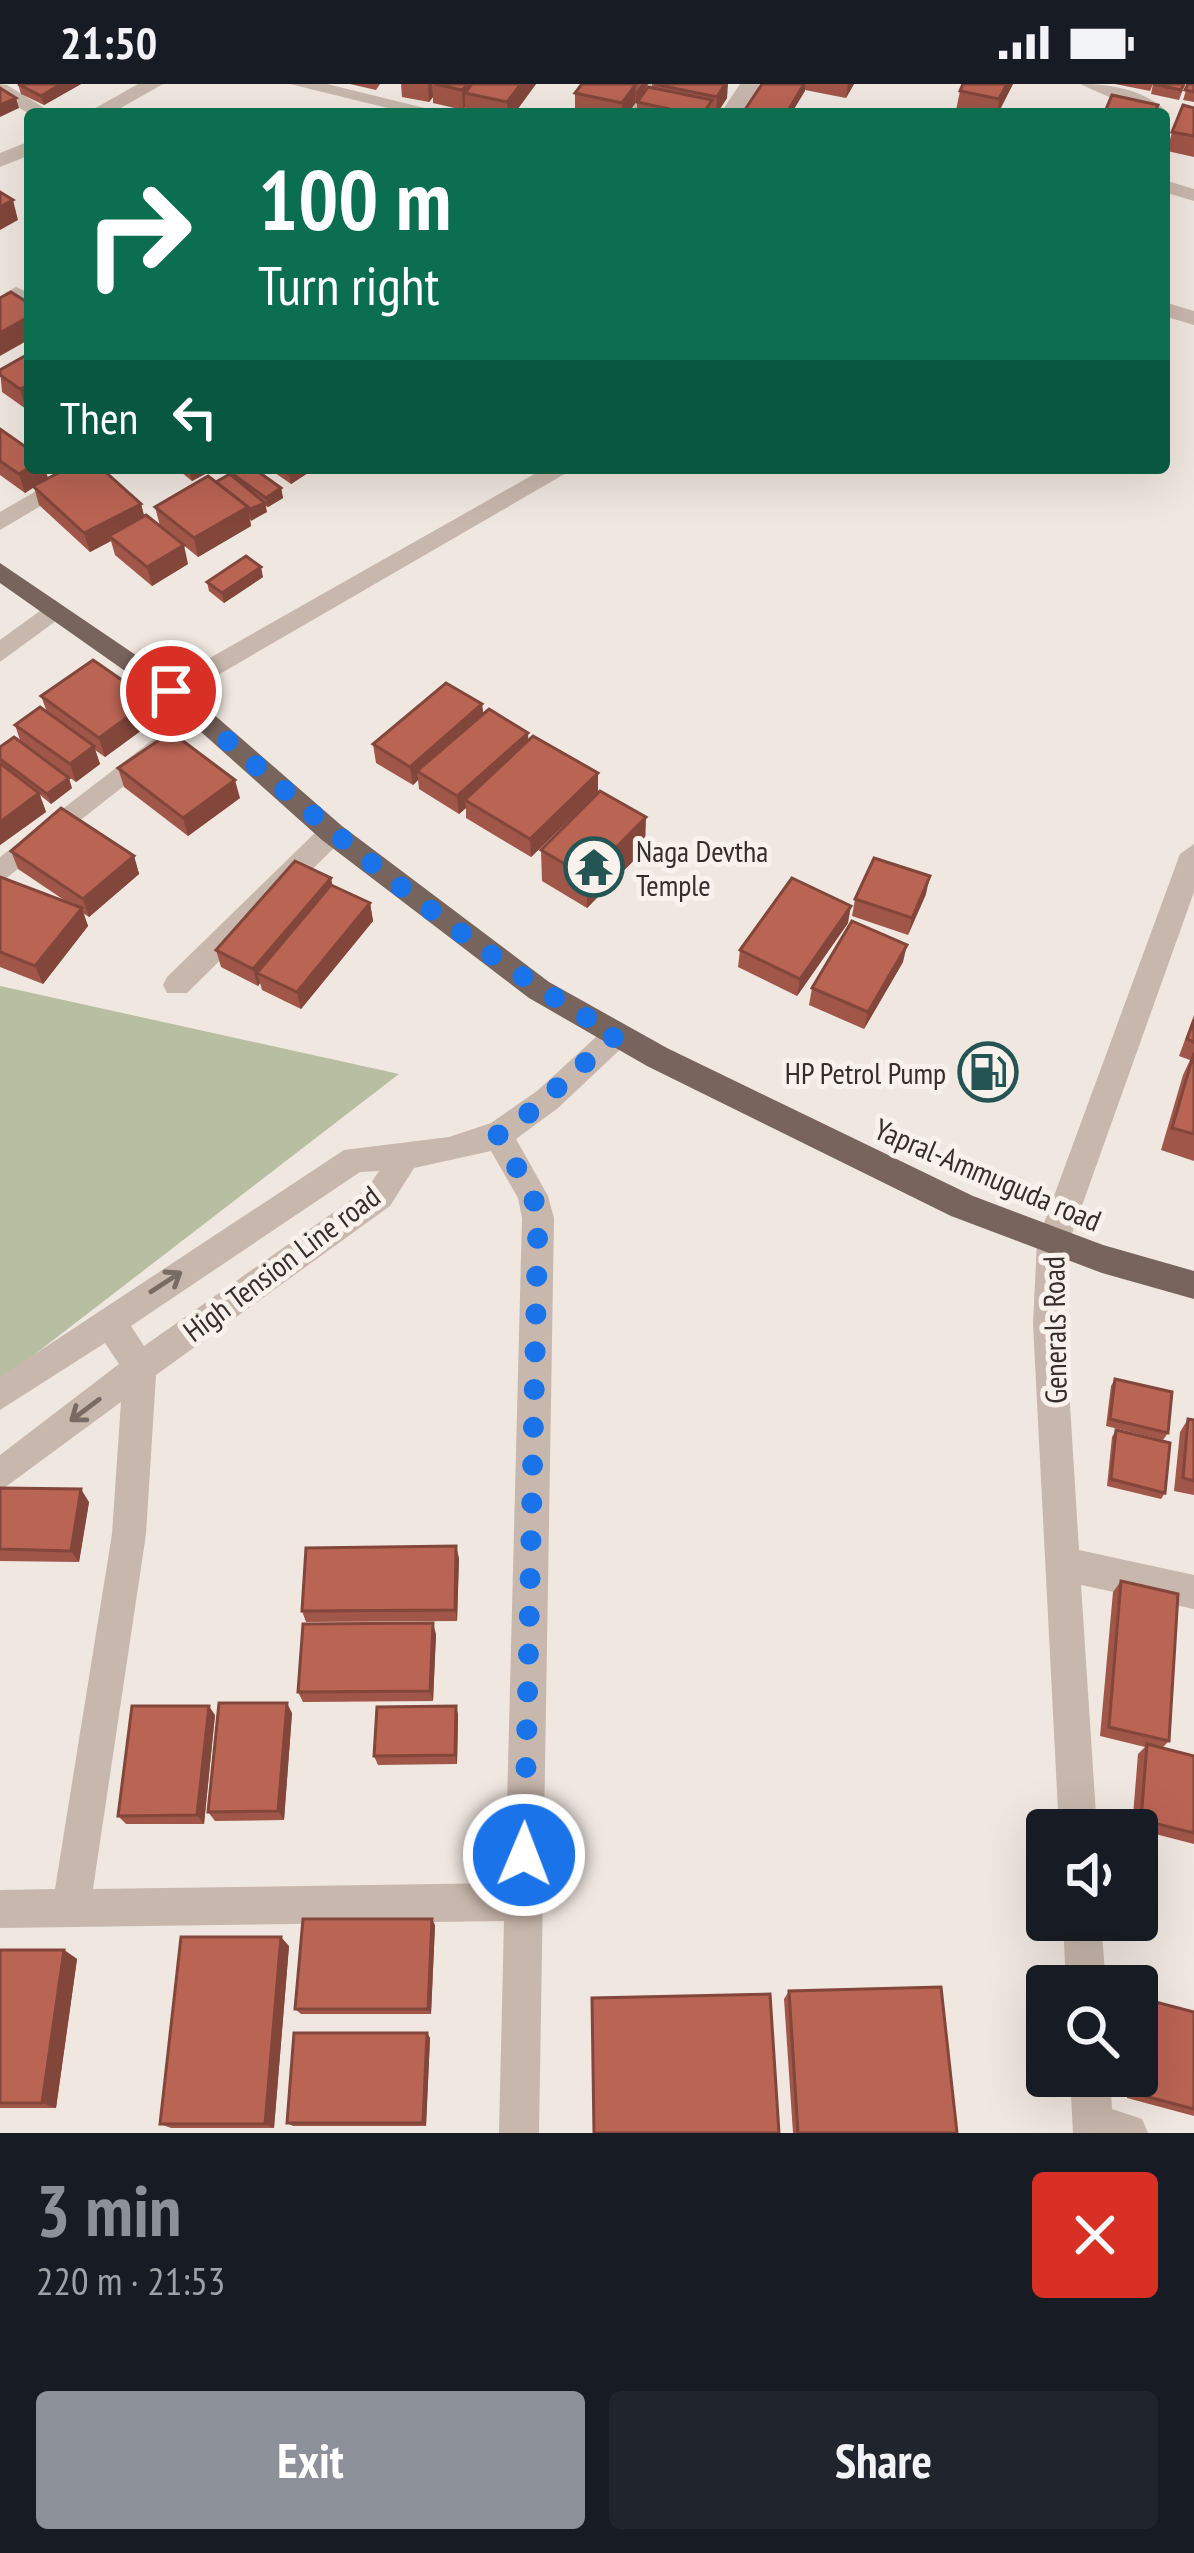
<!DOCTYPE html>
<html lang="en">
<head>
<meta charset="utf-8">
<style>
  body { margin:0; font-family:"PT Sans Narrow",sans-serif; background:#20242c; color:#f1f3f6; height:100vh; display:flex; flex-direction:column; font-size:45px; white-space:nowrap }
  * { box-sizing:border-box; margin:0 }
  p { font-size:39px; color:#9ea1a6 }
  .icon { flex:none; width:66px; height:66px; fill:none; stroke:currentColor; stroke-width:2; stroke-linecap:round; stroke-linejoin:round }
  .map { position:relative; height:2049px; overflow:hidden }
  .drawer { display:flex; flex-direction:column; background:#171b24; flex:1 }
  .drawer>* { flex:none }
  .guide { position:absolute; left:24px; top:24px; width:1146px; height:366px; border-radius:12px; box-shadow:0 12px 48px #0002; background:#0b6e4f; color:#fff; overflow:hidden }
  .buttons { position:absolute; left:1026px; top:1725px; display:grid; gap:24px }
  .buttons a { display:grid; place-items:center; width:132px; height:132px; border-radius:12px; background:#171b24; box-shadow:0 12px 48px #0002; font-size:60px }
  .pin { position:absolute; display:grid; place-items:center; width:102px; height:102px; color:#fff; margin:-51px; border:6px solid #fff; border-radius:50%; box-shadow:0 3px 12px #0007 }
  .me { position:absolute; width:132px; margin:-66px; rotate:1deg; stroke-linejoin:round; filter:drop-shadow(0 0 9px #0008) }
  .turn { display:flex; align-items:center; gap:42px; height:252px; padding:0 36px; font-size:54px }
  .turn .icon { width:156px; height:156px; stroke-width:2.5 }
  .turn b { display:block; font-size:84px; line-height:102px }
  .then { display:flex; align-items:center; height:114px; padding:0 36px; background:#0003; gap:24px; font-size:45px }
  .round { display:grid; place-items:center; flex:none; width:126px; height:126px; border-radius:12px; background:#20242c }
  .headline { display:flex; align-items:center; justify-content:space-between; height:204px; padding:0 36px }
  h1 { font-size:72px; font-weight:600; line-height:90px; color:#8c9099 }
  .button { display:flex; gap:24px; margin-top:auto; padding:24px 36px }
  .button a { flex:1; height:138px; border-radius:12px; background:#8c9099; color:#fff; font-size:48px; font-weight:600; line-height:138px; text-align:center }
  .button a+a { background:#20242c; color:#f1f3f6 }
  .status { display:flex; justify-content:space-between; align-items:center; height:84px; padding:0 60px; background:#171b24; direction:ltr }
  .status svg { height:33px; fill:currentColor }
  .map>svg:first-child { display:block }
</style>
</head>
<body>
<div class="status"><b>21:50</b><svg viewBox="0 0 49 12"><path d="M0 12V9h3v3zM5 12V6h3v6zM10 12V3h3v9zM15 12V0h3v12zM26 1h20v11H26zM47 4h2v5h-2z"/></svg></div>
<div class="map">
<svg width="1194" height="2049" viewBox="0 0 1194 2049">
  <rect width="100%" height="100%" fill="#f0e7e0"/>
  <path fill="#b7bea1" d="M0 902 399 990 0 1297Z"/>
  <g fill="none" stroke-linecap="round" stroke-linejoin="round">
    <g fill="#c8b7ac" fill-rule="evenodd">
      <path d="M0 0 7 1 54 30H30L0 13Z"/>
      <path d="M138 0H163L110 30H85Z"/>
      <path d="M290 0H327L449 30H412Z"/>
      <path d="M644 0H664L640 30H620Z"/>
      <path d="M740 0H760L740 30H720Z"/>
      <path d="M1080 0C1114 0 1145 6 1170 30L1164 35V30H1147Z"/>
      <path d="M30 57V71L0 83V69Z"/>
      <path d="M1164 96 1194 105V117L1164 108Z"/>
      <path d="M16 203 30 209V225L5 209Z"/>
      <path d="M1164 218 1194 227V241L1164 232Z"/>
      <path d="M76 384H105L0 446V428Z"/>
      <path d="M545 384H575L180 613H162L158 607 162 601Z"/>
      <path d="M55 516 67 525 64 531 0 578V556Z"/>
      <path d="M198 621 207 623 211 630 207 637 0 799V773Z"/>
      <path d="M332 739 346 749 342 756 187 909H167L163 901 167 893 322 742Z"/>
      <path d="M1194 760V808L1069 1158 1065 1240 1079 1466 1194 1491V1525L1081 1501 1097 1746H1059L1033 1240 1037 1158 1180 770Z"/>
      <path d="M617 939 627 943 632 951 627 959 558 1024 516 1055 548 1112 554 1134 539 2049H499L504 1837 0 1844V1806L55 1805 112 1450 121 1318 0 1407V1371L119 1280 105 1259 0 1326V1293L344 1066 449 1053 491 1039 537 1007 607 943ZM491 1067 518 1114 522 1134 505 1799 93 1805 146 1450 156 1291 390 1122 414 1084ZM379 1087 368 1104 144 1262 131 1242 360 1088Z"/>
      <path d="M1063 1836H1101L1106 1902H1066Z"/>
      <path d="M1070 1992H1110L1112 2025 1142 2035 1148 2049H1073Z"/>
    </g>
    <path fill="#77645d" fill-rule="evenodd" d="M0 479 180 601 342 742 549 898 667 964 973 1112 1103 1161 1194 1187V1215L1102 1189 951 1132 647 982 529 914 322 756 162 613 0 499Z"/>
  </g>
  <g fill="#a05648">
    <path d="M18 0H81L44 21 21 10Z"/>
    <path d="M350 0H380L376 6Z"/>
    <path d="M401 0H536L514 30H474L466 28 465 23 463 26 433 19V13L429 18 402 13Z"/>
    <path d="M580 0H648L628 30H584L575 28V9Z"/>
    <path d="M652 0 727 14 717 30H637V18L652 4Z"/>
    <path d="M762 0H854L846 14 805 6 791 30H742Z"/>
    <path d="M1013 0 998 30H976L956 26 960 7Z"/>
    <path d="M1115 0H1153L1150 7Z"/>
    <path d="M1153 0H1185L1179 16 1151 10Z"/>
    <path d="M1188 0H1194V18L1183 16Z"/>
    <path d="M1194 24V73L1167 67 1172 48Z"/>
    <path d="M30 269 26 325 2 308 0 286Z"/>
    <path d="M0 345 48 394 141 420 144 432 188 480 152 502 115 471 111 457 90 468 39 421 34 403 25 409 0 391Z"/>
    <path d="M176 384H208L209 388 192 397Z"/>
    <path d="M268 384H314V385L291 400Z"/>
    <path d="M230 388 281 404 283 414 268 423 265 422 267 428 250 436 251 442 198 473 160 442 155 423 231 391Z"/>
    <path d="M263 493 224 519 209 507 207 498Z"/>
    <path d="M41 612 151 616 157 635 105 673 95 666 100 680 76 698 40 673 72 704 51 720 40 711 46 728 0 761V663L21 659 15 641 47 628Z"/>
    <path d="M482 620 483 630 529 656 598 708 531 773 466 734V724L459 730 419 705 418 696 413 701 376 679 373 660Z"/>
    <path d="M118 684 240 714 188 752 124 703Z"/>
    <path d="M645 765 587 824 542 797 541 766Z"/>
    <path d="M11 767 134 772 139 790 89 833 83 829 88 842 43 900 0 883V793L70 820 18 785Z"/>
    <path d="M333 801 370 819 373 837 301 925 262 906 260 899 258 902 221 883 216 866Z"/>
    <path d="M926 810 908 851 852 832 855 815Z"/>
    <path d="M848 839 797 912 738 883 740 866Z"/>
    <path d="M903 878 864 945 809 921 812 904Z"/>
    <path d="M1194 931V1077L1161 1066 1183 991 1190 976 1179 972Z"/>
    <path d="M1115 1295 1168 1349 1163 1356 1106 1342 1111 1302Z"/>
    <path d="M1188 1335 1194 1336V1411L1174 1407 1180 1348Z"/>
    <path d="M1116 1346 1165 1409 1161 1415 1107 1402 1112 1353Z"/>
    <path d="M0 1404 89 1418 79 1478 0 1477Z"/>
    <path d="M459 1474 457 1537 306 1538 302 1527Z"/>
    <path d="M1121 1497 1169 1657 1162 1664 1194 1672V1760L1132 1744 1138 1670 1145 1663 1100 1652 1113 1508Z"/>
    <path d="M436 1550 433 1617 303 1618 298 1608Z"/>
    <path d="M456 1622 458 1631 457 1680 378 1681 374 1672Z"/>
    <path d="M292 1629 284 1736 215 1737 208 1728Z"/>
    <path d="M215 1631 204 1740H126L118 1732Z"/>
    <path d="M435 1841 431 1930H301L295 1925Z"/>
    <path d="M289 1862 274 2044H171L160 2040Z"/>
    <path d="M0 1866H64L77 1875 56 2024H0Z"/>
    <path d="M789 1907 957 2049H793L784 1915Z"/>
    <path d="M1144 1915 1194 1928V2032L1127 2014 1129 1992H1137V1919Z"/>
    <path d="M427 1949 430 1954 426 2042H293L287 2039Z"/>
  </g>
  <g fill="#82463b">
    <path d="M61 0H81L44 21 41 12Z"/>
    <path d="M428 0H432L433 13 429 18Z"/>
    <path d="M468 0H485L465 9V23L463 26 462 6Z"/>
    <path d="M521 0H536L514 30H508L507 18Z"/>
    <path d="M636 0 635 19 628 30H622V19Z"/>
    <path d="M642 0H648L636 18V8Z"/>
    <path d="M725 0H728L727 14 716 30 717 13Z"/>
    <path d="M804 0H805V7L791 30H786Z"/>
    <path d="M848 0H854L846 14Z"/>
    <path d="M1007 0H1013L997 30 999 15Z"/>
    <path d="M16 14 19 24 0 33V21Z"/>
    <path d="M13 116 18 136 0 146V123Z"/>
    <path d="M30 232V255L0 272V249Z"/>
    <path d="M30 300V323L26 325 20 305Z"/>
    <path d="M30 383 45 384 48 394 25 409 19 390Z"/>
    <path d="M196 384H208L209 388 192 397 190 387Z"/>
    <path d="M299 384 314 385 291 400 289 390Z"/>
    <path d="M281 404 283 414 268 423 266 414Z"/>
    <path d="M265 419 267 428 251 437 249 427Z"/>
    <path d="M141 420 146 439 109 452 111 457 90 468 84 449Z"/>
    <path d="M248 423 251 442 198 473 194 454Z"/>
    <path d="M184 461 188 480 152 502 147 483Z"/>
    <path d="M261 483 263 493 224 519 222 509Z"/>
    <path d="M151 616 157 635 105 673 99 654Z"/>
    <path d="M482 620 484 638 417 687 418 696 413 701 410 683Z"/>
    <path d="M528 649 529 667 465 716 466 724 459 730 457 712Z"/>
    <path d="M94 662 100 680 76 698 70 680Z"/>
    <path d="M598 689V708L531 773 530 755Z"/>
    <path d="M69 694 72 704 51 720 47 710Z"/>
    <path d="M235 696 240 714 188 752 183 734Z"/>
    <path d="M39 709 46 728 0 761V738Z"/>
    <path d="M646 733 645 765 587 824V793Z"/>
    <path d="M134 772 139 790 89 833 83 815Z"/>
    <path d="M930 792 926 810 908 851 912 834Z"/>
    <path d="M331 794 335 812 257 889 260 899 258 902 253 885Z"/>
    <path d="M370 819 373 837 301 925 297 908Z"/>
    <path d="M851 822 848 839 797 912 800 895Z"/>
    <path d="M82 824 88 842 43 900 35 882Z"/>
    <path d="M907 861 903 878 864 945 868 928Z"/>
    <path d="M81 1405 89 1418 79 1478 71 1467Z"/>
    <path d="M456 1462 459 1474 457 1537 455 1526Z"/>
    <path d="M433 1539 436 1550 433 1617 430 1607Z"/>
    <path d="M287 1619 292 1629 284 1736 278 1727Z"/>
    <path d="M209 1622 215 1631 204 1740 197 1731Z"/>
    <path d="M456 1622 458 1631 457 1680 455 1671Z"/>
    <path d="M432 1835 435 1841 431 1930 428 1925Z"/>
    <path d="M281 1853 289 1862 274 2044 265 2040Z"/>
    <path d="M64 1866 77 1875 56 2024 42 2019Z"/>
    <path d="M427 1949 430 1954 426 2042 423 2039Z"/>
  </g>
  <g fill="#ba6454" stroke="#82463b" stroke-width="3">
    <path d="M18 0H61L41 12Z"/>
    <path d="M435 0H468L462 6Z"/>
    <path d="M472 0H521L507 18 465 9Z"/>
    <path d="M582 0H636L622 19 575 9Z"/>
    <path d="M654 0H725L717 13Z"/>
    <path d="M762 0H804L786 30H742Z"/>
    <path d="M963 0H1007L999 15 960 7Z"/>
    <path d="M1153 0H1184L1181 6Z"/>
    <path d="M1188 0H1194V8L1185 6Z"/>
    <path d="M648 3 712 16 703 30H692L637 18Z"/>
    <path d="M0 4 16 14 0 21Z"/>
    <path d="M1112 11 1158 21 1154 30H1104Z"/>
    <path d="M1183 21 1194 24V52L1172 48Z"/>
    <path d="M0 108 13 116 0 123Z"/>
    <path d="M11 208 30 220V232L0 249V214Z"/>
    <path d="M30 269V300L20 305 0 291V286Z"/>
    <path d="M0 345 30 366V383L19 390 0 377Z"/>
    <path d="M68 384H101L141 420 84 449 33 402Z"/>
    <path d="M237 384H253L281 404 266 414 230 388Z"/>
    <path d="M281 384H299L289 390Z"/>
    <path d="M230 390 265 419 248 426V423L216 398Z"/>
    <path d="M208 392 248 423 194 454 155 423Z"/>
    <path d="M146 431 184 461 147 483 109 452Z"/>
    <path d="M246 472 261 483 222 509 207 498Z"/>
    <path d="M93 576 151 616 99 654 41 612Z"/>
    <path d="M446 599 482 620 410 683 373 660Z"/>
    <path d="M40 623 94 662 70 680 15 641Z"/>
    <path d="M489 625 528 649 457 712 417 687Z"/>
    <path d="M171 648 235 696 183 734 118 684Z"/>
    <path d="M533 652 598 689 530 755 465 716Z"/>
    <path d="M14 653 69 694 47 710 0 675V663Z"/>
    <path d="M1 680 39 709 0 738V681Z"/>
    <path d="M600 707 646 733 587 793 541 766Z"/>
    <path d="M61 724 134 772 83 815 11 767Z"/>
    <path d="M874 774 930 792 912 834 855 815Z"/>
    <path d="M295 777 331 794 253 885 216 866Z"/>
    <path d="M0 793 82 824 35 882 0 868Z"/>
    <path d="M792 794 851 822 800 895 740 866Z"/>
    <path d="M331 801 370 819 297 908 257 889Z"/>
    <path d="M852 837 907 861 868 928 812 904Z"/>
    <path d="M1194 936V958L1187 955Z"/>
    <path d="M1194 969V1050L1172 1044Z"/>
    <path d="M1115 1295 1172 1308 1168 1349 1110 1335Z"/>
    <path d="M1188 1335 1194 1336V1397L1183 1394Z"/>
    <path d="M1116 1346 1170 1359 1165 1409 1111 1395Z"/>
    <path d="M0 1404 81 1405 71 1467 0 1465Z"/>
    <path d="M456 1462 455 1526 302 1527 306 1464Z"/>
    <path d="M1121 1497 1178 1510 1169 1657 1109 1643Z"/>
    <path d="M433 1539 430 1607 298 1608 303 1540Z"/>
    <path d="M219 1619H287L278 1727 208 1728Z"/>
    <path d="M132 1622H209L197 1731 118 1732Z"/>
    <path d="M456 1622 455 1671 374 1672 377 1623Z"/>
    <path d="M1147 1660 1194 1672V1749L1141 1736Z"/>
    <path d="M303 1835H432L428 1925H295Z"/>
    <path d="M181 1853H281L265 2040H160Z"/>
    <path d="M0 1866H64L42 2019H0Z"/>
    <path d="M941 1903 957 2049H798L789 1907Z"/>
    <path d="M770 1910 779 2049H594L592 1914Z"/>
    <path d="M1144 1915 1194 1928V2025L1137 2010Z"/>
    <path d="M294 1949H427L423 2039H287Z"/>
  </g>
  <defs><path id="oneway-shaft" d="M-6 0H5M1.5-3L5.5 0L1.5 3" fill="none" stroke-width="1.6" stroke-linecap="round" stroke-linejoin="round" transform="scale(3)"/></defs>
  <g stroke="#786b64">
    <use href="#oneway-shaft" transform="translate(166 1198) rotate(-33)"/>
    <use href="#oneway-shaft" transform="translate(85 1326) rotate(143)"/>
  </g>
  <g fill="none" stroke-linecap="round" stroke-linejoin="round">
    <path stroke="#1a73e8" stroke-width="21" stroke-dasharray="0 37.8" d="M171 607C312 731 453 857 616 951L521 1036 498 1051 533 1112 538 1135 524 1771"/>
  </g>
  <defs>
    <g id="temple-ring" transform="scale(3)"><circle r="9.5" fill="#f8f1ec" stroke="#245453" stroke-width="1.5"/><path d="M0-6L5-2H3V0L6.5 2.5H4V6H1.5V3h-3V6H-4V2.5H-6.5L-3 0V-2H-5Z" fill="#245453"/></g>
    <g id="fuel-ring" transform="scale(3)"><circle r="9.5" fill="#f8f1ec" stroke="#245453" stroke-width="1.5"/><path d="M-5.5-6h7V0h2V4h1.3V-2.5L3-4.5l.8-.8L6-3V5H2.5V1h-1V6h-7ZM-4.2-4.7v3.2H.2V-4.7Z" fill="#245453"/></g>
  </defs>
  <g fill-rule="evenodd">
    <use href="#temple-ring" x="594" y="783"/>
    <use href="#fuel-ring" x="988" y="988"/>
  </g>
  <g text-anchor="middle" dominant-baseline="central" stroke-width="10" stroke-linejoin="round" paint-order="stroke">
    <g font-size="30" fill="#372d2a" stroke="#f8f1ec" text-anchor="start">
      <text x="636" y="766">Naga Devtha<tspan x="636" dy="34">Temple</tspan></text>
      <text x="946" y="988" text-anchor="end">HP Petrol Pump</text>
    </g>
    <g font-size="30" fill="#372d2a" stroke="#f8f1ec">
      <text transform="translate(988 1090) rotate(23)">Yapral-Ammuguda road</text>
      <text transform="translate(281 1179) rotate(-37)">High Tension Line road</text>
      <text transform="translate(1054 1246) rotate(-91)">Generals Road</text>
    </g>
  </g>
</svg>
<div class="buttons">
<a><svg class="icon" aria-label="sound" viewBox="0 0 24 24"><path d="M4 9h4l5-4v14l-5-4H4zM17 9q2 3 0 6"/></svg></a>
<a><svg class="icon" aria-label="search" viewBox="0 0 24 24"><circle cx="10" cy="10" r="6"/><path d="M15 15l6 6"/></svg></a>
</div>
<div class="pin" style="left:171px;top:607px;background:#d93025"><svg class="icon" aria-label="arrive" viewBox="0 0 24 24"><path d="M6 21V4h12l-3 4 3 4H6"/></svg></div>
<svg class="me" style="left:524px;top:1771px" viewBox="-20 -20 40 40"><circle r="17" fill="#1a73e8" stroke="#fff" stroke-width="3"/><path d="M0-11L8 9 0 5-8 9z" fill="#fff"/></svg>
<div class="guide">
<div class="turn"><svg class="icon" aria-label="right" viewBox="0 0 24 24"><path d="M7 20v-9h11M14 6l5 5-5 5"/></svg><div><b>100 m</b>Turn right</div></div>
<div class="then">Then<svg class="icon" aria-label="left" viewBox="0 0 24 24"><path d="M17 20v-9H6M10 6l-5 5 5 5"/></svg></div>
</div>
</div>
<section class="drawer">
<div class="headline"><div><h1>3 min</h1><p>220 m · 21:53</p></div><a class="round" style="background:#d93025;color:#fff"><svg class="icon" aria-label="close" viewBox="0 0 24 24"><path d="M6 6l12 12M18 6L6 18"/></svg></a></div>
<div class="button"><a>Exit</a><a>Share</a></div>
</section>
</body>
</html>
